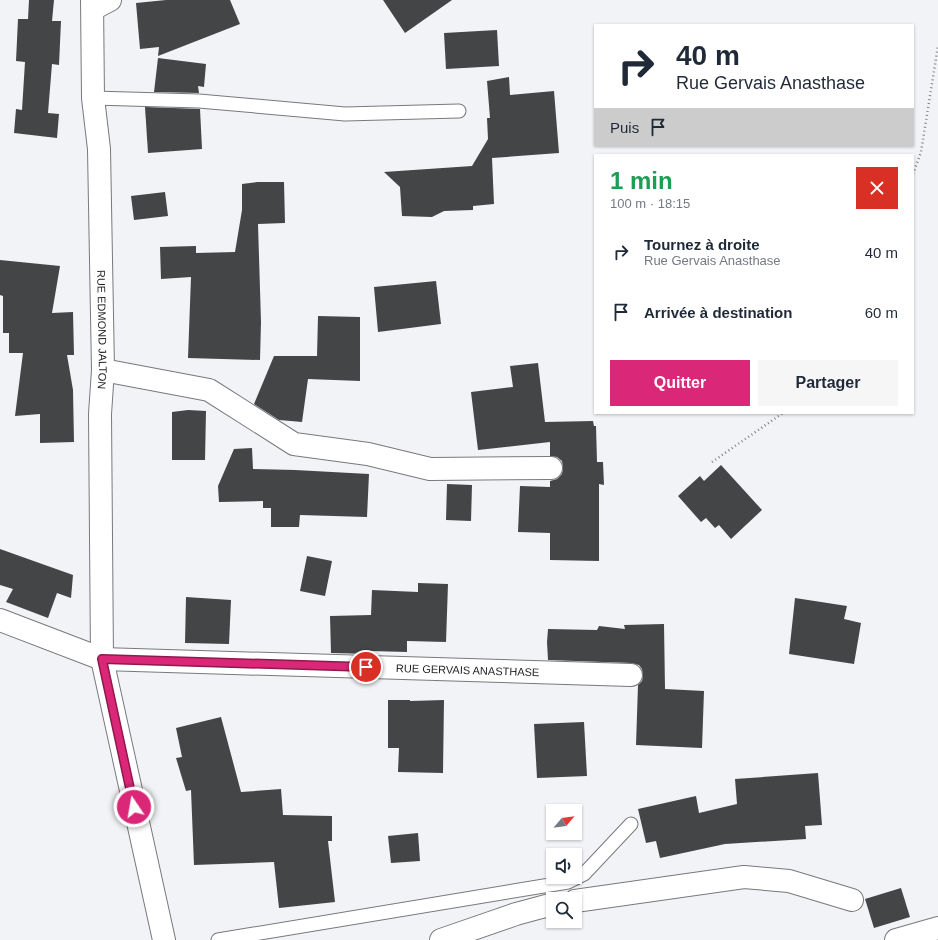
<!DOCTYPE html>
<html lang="fr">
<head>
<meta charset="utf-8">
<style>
  body { margin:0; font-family:Helvetica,sans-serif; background:#f6f6f7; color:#1f2937; height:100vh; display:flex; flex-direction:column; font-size:15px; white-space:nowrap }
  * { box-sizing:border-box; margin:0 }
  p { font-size:13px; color:#747a83 }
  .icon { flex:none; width:22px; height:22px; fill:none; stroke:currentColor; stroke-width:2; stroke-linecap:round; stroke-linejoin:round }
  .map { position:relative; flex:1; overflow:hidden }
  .side { position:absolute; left:594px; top:154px; width:320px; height:260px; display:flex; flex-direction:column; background:#fff; border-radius:0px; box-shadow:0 1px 3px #0004 }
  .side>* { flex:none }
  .top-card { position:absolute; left:594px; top:24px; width:320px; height:122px; border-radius:0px; box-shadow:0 1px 3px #0004; background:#fff; color:#1f2937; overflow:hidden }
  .needle { width:26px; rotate:61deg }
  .buttons { position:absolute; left:546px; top:804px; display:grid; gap:8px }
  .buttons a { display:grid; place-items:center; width:36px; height:36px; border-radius:0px; background:#fff; box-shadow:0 1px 3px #0004; font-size:20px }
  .pin { position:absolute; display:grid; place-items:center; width:34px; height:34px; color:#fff; margin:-17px; border:2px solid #fff; border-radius:50%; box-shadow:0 1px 4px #0007 }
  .me { position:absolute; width:44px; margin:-22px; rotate:348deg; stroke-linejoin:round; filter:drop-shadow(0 0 3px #0008) }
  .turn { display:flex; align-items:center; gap:14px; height:84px; padding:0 16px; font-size:18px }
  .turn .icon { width:52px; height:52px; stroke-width:2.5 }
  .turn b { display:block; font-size:28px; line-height:34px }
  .then { display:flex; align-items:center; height:38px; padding:0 16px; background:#0003; gap:8px; font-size:15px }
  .round { display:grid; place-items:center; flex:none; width:42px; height:42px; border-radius:0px; background:#f6f6f7 }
  .head { display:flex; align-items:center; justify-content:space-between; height:68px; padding:0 16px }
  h1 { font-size:24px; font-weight:800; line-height:30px; color:#1e9e55 }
  .button { display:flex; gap:8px; margin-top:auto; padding:8px 16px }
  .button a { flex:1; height:46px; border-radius:0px; background:#db2777; color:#fff; font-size:16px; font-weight:800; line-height:46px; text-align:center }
  .button a+a { background:#f6f6f7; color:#1f2937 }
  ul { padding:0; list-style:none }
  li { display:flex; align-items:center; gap:12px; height:60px; padding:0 16px }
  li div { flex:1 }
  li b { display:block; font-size:15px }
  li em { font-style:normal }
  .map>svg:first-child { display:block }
</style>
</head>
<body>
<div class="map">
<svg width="938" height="940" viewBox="0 0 938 940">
  <rect width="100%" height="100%" fill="#f2f3f6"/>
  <g fill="#444547">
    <path d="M29 0H54L52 21H61L59 65 52 64 48 113 59 114 57 138 14 133 16 109 22 110 25 62 16 61 18 19H28Z"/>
    <path d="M166 0H230L240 24 158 56 159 47 140 49 136 3Z"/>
    <path d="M383 0H452L405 33Z"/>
    <path d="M497 30 499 66 446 69 444 33Z"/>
    <path d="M158 58 206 64 204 87 198 86 199 93 154 92Z"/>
    <path d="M509 77 510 95 554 91 559 153 492 158 494 204 473 206V210L444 211 432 217 402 216 400 187 384 172 472 166 488 139 487 118H490L487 81Z"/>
    <path d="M145 107 200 109 202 149 148 153Z"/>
    <path d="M257 182H284L285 223 258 224 261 322 260 360 188 358 191 277 161 279 160 247 196 246V253L235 252 242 210V184Z"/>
    <path d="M165 192 168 216 134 220 131 196Z"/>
    <path d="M0 260 60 266 52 313 73 312 74 355H67L73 390 74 442 40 443V414L15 416 23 353H9V333H3V296L0 295Z"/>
    <path d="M436 281 441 324 378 332 374 287Z"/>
    <path d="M318 316 360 317V381L308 379 302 422 279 420 254 404 274 356H317Z"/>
    <path d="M538 363 545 422 593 421 594 426H596L597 462H603L604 485 599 484V561L550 560V533L518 532 520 486 550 487V481L557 479 562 474 563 468 562 461 557 457 550 456V442L478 450 471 392 513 387 510 366Z"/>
    <path d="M188 410 206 411 205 460H172V412Z"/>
    <path d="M252 448 253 469 295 470 369 474 367 517 300 515 299 527H271V508H263V501L219 502 218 486 234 449Z"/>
    <path d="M721 465 762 510 731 539 719 525 715 528 706 518 701 522 678 496 700 476 704 481Z"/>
    <path d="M447 484 472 485 471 521 446 520Z"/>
    <path d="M0 549 73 575 71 598 57 593 48 618 6 602 13 589 0 585Z"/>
    <path d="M307 556 332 561 325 596 300 591Z"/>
    <path d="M418 583 448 584 446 642 407 641V652L370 651V654L331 653 330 616 371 615 372 590 418 592Z"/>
    <path d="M186 597 231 600 229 644 185 643Z"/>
    <path d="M795 598 847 606 844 619 861 623 854 664 789 654Z"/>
    <path d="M664 624 665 689 704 691 702 748 636 745 638 685 642 681 643 676 642 669 639 665 631 663 548 660 547 642 548 629 597 630 599 626 625 629 624 625Z"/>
    <path d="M388 700H410V701L444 700 443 773 398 772 399 748H388Z"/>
    <path d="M221 717 241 792 281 789 283 815 332 816V841H328L335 902 279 908 274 862 194 865 191 790 186 791 176 758 182 757 176 728Z"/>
    <path d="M584 722 587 776 537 778 534 724Z"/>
    <path d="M818 773 822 825 805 826 806 839 725 844 660 858 656 841 646 843 638 809 696 796 699 813 737 804 735 779Z"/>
    <path d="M418 833 420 861 391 863 388 836Z"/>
    <path d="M901 888 910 917 874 928 865 899Z"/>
  </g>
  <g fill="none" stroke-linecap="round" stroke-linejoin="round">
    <g stroke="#78797c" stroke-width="15">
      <g id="lane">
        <path d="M93 98 199 101 345 114 459 111"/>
        <path d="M218 940 568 882 584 874 631 824"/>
      </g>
    </g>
    <g stroke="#78797c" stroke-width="24">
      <g id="street">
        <path d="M93 9 110 0"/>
        <path d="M103 370 209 390 294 444 368 454 430 469 551 468"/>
        <path id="s1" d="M0 620 102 659 631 675"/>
        <path d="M575 901 744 877 789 881 852 900"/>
        <path d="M441 940 516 914 553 904"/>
        <path d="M896 940 938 928"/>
      </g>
    </g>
    <g stroke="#78797c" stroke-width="24">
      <g id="secondary">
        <path id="s2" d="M92 0 93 98 99 149 103 370 100 414 102 659 164 940"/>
      </g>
    </g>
    <g stroke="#828385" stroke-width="2.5" stroke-dasharray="1 3" stroke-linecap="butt">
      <path d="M913 174 921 152 938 46"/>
      <path d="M712 462 783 413"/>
    </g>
    <use href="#lane" stroke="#fff" stroke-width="13"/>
    <use href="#street" stroke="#fff" stroke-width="22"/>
    <use href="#secondary" stroke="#fff" stroke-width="22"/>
  </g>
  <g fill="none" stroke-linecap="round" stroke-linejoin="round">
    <g stroke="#8e194d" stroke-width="10">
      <path id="route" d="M134 807 102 659 366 667"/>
    </g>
    <use href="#route" stroke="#db2777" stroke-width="7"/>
  </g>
  <g text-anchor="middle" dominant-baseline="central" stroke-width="4" stroke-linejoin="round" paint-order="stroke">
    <g font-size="11" fill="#1d1e1f" stroke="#f2f3f6">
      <text stroke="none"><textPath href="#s2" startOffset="330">RUE EDMOND JALTON</textPath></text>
      <text stroke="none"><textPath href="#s1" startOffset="475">RUE GERVAIS ANASTHASE</textPath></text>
    </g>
  </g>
</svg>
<div class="buttons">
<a><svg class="needle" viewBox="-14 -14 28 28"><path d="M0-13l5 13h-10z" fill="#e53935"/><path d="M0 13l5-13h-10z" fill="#747a83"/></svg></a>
<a><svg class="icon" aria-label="sound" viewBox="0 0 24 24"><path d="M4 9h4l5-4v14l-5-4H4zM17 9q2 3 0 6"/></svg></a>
<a><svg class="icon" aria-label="search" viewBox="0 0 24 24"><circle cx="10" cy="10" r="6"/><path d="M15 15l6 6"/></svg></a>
</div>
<div class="pin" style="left:366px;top:667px;background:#d93025"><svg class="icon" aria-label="arrive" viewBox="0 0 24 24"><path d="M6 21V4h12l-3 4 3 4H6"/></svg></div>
<svg class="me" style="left:134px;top:807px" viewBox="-20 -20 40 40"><circle r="17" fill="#db2777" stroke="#fff" stroke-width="3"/><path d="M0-11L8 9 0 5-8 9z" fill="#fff"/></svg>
<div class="top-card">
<div class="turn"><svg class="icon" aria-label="right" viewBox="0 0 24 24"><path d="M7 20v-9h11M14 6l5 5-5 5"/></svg><div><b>40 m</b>Rue Gervais Anasthase</div></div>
<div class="then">Puis<svg class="icon" aria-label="arrive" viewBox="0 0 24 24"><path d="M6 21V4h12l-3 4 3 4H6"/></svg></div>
</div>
<section class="side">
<div class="head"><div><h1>1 min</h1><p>100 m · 18:15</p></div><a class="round" style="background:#d93025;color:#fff"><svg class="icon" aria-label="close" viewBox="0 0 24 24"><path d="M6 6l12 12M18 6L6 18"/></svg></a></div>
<ul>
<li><svg class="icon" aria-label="right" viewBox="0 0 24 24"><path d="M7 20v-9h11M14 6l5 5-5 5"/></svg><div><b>Tournez à droite</b><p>Rue Gervais Anasthase</p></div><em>40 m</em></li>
<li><svg class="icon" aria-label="arrive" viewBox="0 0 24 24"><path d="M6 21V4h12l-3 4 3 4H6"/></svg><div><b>Arrivée à destination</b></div><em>60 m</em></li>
</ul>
<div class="button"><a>Quitter</a><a>Partager</a></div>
</section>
</div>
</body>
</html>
